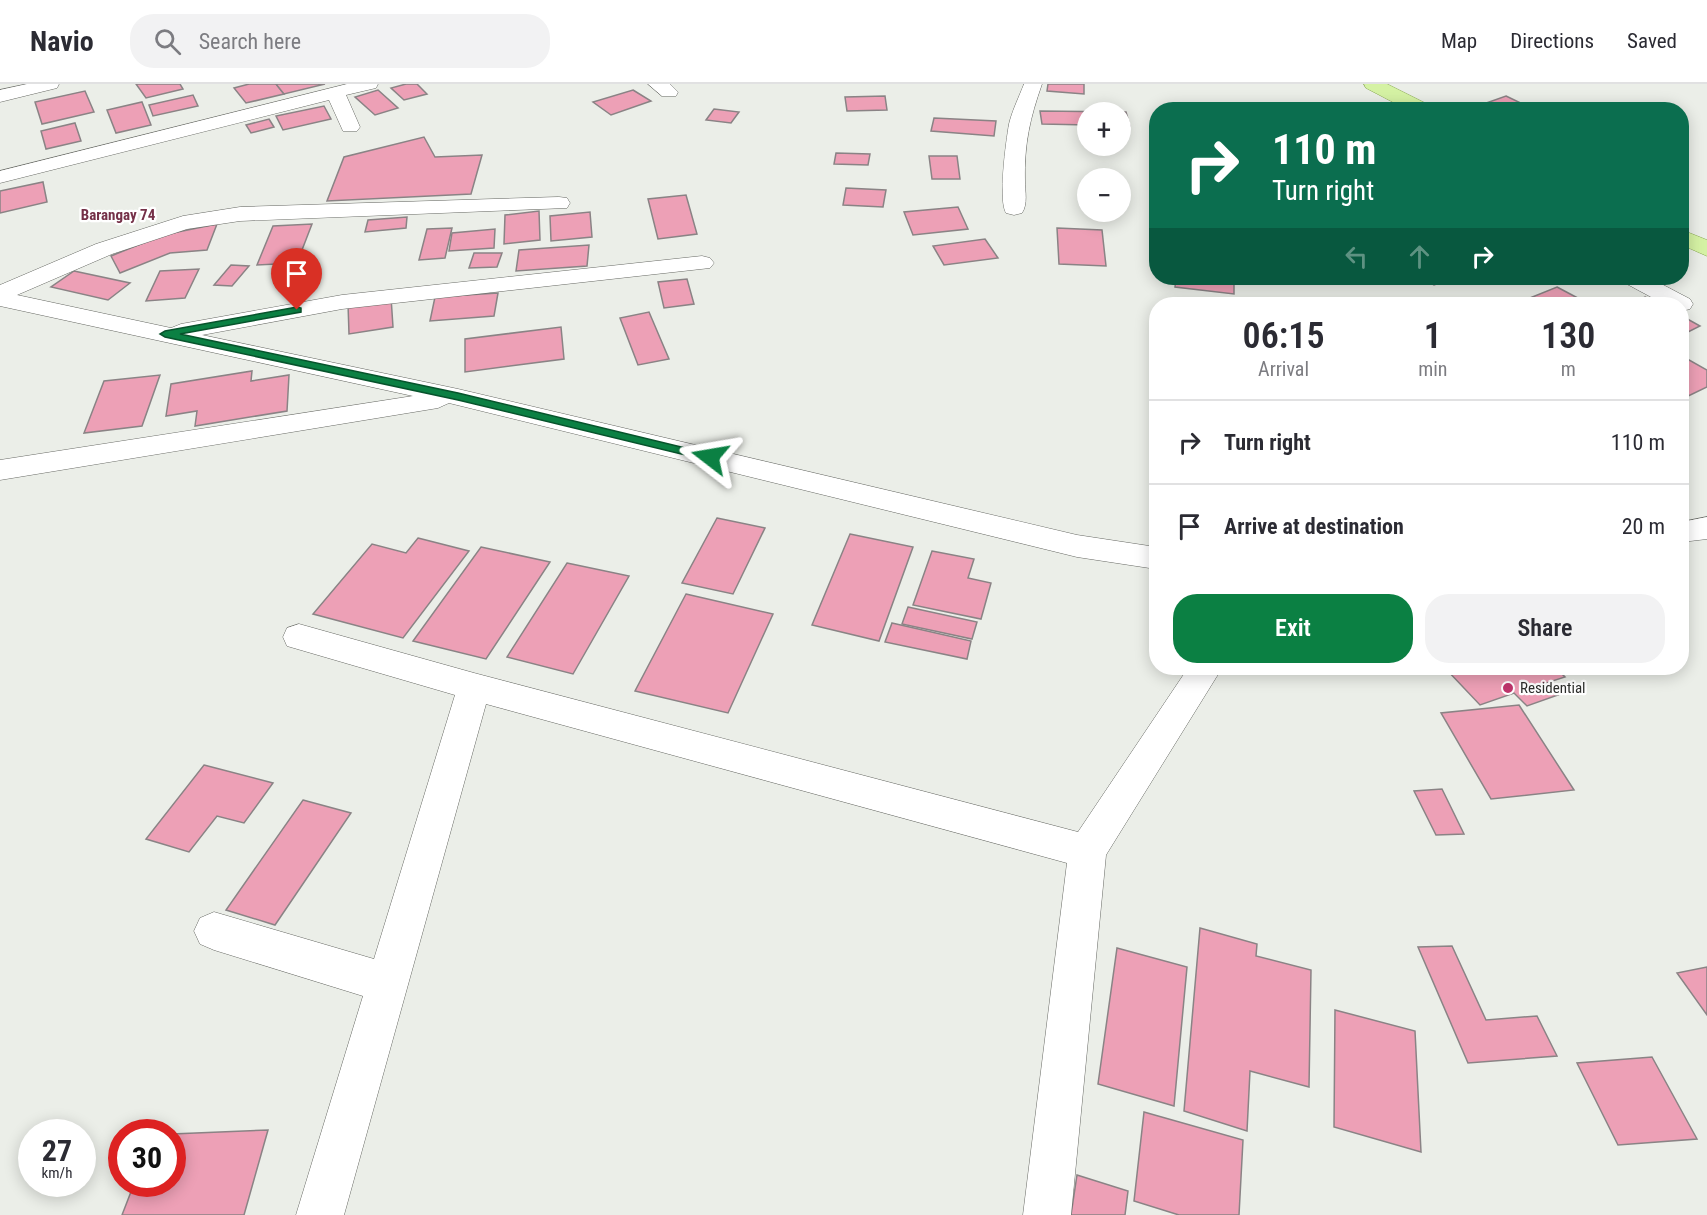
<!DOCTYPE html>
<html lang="en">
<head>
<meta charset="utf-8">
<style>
  body { margin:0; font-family:"Roboto Condensed",sans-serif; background:#f2f2f3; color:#2b2b33; height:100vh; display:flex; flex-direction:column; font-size:22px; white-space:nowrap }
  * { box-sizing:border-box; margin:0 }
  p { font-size:20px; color:#7c7c81 }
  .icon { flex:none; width:33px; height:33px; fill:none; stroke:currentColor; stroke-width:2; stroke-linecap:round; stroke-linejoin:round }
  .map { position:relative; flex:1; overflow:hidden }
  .drawer { position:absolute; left:1149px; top:213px; width:540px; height:378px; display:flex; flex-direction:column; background:#fff; border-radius:24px; box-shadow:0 3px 15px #0003 }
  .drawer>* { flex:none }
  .hud { position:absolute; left:1149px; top:18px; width:540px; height:183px; border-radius:24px; box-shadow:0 3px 15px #0003; background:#0b6e4f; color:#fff; overflow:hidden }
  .fabs { position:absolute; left:1077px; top:18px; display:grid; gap:12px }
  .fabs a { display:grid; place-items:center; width:54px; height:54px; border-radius:50%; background:#fff; box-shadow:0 3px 15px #0003; font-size:30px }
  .speed { position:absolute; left:18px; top:1035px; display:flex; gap:12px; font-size:30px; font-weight:700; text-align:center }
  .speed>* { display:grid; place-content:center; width:78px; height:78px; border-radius:50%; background:#fff; box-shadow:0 3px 15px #0003; line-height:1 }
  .speed small { font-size:15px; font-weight:400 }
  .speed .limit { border:9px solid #d22; background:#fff; color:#111 }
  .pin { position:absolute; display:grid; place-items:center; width:51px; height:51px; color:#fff; margin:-62px -26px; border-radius:50% 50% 50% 0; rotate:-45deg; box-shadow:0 0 6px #0007 }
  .pin .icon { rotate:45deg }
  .me { position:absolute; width:66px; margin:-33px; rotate:284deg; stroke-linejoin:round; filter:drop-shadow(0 0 4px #0008) }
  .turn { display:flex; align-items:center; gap:21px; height:126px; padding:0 24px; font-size:27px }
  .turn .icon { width:78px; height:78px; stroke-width:2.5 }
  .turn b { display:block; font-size:42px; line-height:51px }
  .lanes { display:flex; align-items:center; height:57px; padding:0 24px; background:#0003; justify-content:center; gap:30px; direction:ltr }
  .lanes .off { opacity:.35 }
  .eta { display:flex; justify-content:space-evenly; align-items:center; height:102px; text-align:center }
  .eta b { font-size:36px; font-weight:600; line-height:42px }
  .cta { display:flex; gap:12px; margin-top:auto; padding:12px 24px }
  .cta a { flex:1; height:69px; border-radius:24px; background:#0b8043; color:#fff; font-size:24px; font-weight:600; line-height:69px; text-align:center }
  .cta a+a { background:#f2f2f3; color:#2b2b33 }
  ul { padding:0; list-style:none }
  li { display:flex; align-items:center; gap:18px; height:84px; padding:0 24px; border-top:2px solid #e1e1e2 }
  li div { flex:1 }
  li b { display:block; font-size:22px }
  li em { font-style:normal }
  header { display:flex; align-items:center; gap:36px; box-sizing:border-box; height:84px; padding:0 30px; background:#fff; border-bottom:2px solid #e1e1e2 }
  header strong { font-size:28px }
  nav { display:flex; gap:33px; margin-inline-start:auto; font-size:21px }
  .search { width:420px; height:54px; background:#f2f2f3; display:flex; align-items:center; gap:15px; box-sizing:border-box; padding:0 21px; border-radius:24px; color:#7c7c81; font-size:22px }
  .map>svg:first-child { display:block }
</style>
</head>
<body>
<header>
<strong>Navio</strong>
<div class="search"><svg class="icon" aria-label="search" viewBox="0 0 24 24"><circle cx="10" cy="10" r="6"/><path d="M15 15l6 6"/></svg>Search here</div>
<nav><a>Map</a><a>Directions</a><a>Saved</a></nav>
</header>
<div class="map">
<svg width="1707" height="1131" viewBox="0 0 1707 1131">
  <rect width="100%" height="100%" fill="#ebeee8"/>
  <g fill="#eda0b6" stroke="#8a8385" stroke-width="1.5">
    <path d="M136 0H180L183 5 146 14Z"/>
    <path d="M249 0H276L284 10 246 19 234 4Z"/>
    <path d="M276 0H325L284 10Z"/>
    <path d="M406 0H417L427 10 404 16 391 4Z"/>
    <path d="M1048 0H1084V10L1047 7Z"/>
    <path d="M378 6 398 24 375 31 355 13Z"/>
    <path d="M633 6 651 17 611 31 593 18Z"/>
    <path d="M85 7 94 28 42 40 35 18Z"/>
    <path d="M193 11 198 22 153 32 149 21Z"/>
    <path d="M885 12 887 26 847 27 845 13Z"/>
    <path d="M1506 12 1525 21 1512 26H1480L1475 23Z"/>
    <path d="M142 18 151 41 116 49 107 26Z"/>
    <path d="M324 22 331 35 283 46 276 32Z"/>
    <path d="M714 25 739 28 731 39 706 36Z"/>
    <path d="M1040 27 1126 28 1130 42H1120V28H1088V41L1042 40Z"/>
    <path d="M934 34 996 37 994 52 931 47Z"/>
    <path d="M269 35 274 43 251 49 246 41Z"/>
    <path d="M75 39 81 57 46 65 41 47Z"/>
    <path d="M424 53 435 73 482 71 471 110 327 117 344 73Z"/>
    <path d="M836 69 870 70 868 81 834 80Z"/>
    <path d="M929 72H957L960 95H932Z"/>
    <path d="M43 98 47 118 0 129V107Z"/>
    <path d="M846 104 886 106 883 123 843 121Z"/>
    <path d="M686 111 697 150 658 155 648 115Z"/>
    <path d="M958 123 968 145 913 151 904 128Z"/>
    <path d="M539 127 540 156 504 160 505 131Z"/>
    <path d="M590 128 592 153 551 157 550 132Z"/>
    <path d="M407 133 406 144 365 148 368 136Z"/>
    <path d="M217 140 207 166 170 169 120 189 111 172 163 151Z"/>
    <path d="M312 140 297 179 257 181 273 142Z"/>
    <path d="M452 144 445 174 419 176 427 145Z"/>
    <path d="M1057 144 1102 146 1106 182 1059 180Z"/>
    <path d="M495 145 494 164 449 167 452 149Z"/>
    <path d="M985 155 998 174 944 181 933 162Z"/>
    <path d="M589 161 587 182 516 187 519 166Z"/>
    <path d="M474 169H502L497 183 469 184Z"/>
    <path d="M231 181 249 182 232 202 214 201Z"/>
    <path d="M199 185 185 214 146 217 160 187Z"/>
    <path d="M74 187 130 199 108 216 51 203Z"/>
    <path d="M1176 194H1234V210L1175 203Z"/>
    <path d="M1422 194H1454L1434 201Z"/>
    <path d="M687 195 694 220 664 224 658 198Z"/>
    <path d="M1557 203 1589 220H1515Z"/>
    <path d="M498 209 494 232 430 237 435 213Z"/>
    <path d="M391 213 393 243 349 250 348 220Z"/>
    <path d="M1645 213 1659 220H1631Z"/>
    <path d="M649 228 669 275 638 281 620 234Z"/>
    <path d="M1682 232 1700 242 1682 251Z"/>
    <path d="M561 243 564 275 465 288V255Z"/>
    <path d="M1682 272 1707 286V303L1682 315Z"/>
    <path d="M252 287 251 297 289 291 287 327 195 342 197 327 166 332 171 300Z"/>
    <path d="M160 291 142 342 84 349 104 297Z"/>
    <path d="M717 434 765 444 733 510 682 499Z"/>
    <path d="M850 450 913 463 879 557 812 541Z"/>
    <path d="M418 454 469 467 403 554 313 530 372 460 406 469Z"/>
    <path d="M481 463 550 478 486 575 413 557Z"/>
    <path d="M932 467 974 475 968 494 991 499 981 535 913 521Z"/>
    <path d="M567 479 629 492 573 590 507 573Z"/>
    <path d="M686 510 773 530 728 629 635 607Z"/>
    <path d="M908 523 977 538 972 555 902 540Z"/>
    <path d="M892 539 971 557 967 575 885 558Z"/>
    <path d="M1445 584H1556L1565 593 1546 599 1558 611 1527 622 1514 609 1480 621Z"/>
    <path d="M1519 621 1574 706 1491 715 1441 629Z"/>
    <path d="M204 681 273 699 244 739 217 732 189 768 146 755Z"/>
    <path d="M1442 705 1464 750 1436 751 1414 707Z"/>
    <path d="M303 716 351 729 275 841 226 826Z"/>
    <path d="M1200 844 1257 860 1256 872 1311 886 1309 1003 1250 987 1247 1047 1184 1027Z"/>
    <path d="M1452 862 1486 936 1537 932 1557 972 1468 979 1418 863Z"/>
    <path d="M1117 864 1187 883 1174 1022 1098 1000Z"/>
    <path d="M1707 883V931L1677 889Z"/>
    <path d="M1335 926 1415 947 1421 1068 1334 1043Z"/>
    <path d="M1652 973 1697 1055 1618 1061 1577 979Z"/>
    <path d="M1144 1028 1243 1056 1239 1131H1179L1134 1117Z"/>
    <path d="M268 1046 244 1131H122L134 1100H172V1050Z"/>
    <path d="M1077 1091 1128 1107 1125 1131H1071Z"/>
  </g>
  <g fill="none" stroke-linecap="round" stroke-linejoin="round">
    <g stroke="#676964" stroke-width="1">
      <g id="minor">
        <path d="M27 0H59L57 4 0 18V6Z"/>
        <path d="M347 0H378L376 4 346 11 360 43 357 47H343L329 16 0 99V87Z"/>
        <path d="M648 0H670L678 8 676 12H662Z"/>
        <path d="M1024 0H1042C1030 34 1024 60 1025 97 1025 107 1028 120 1022 129L1014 131 1006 129C998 116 1006 57 1009 40 1012 27 1019 13 1024 0Z"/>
        <path d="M559 113 567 114 570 119 567 124 240 137 187 145 112 170 17 211 171 244 181 240 342 211 702 172 710 174 714 179 710 184 342 225 202 251 458 305 1077 451 1156 463V485L1077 473 449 319 438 324 0 396V376L413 312 0 222V201L96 160 183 132 240 123Z"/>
        <path d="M1621 194H1650L1690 215 1693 220 1690 225 1682 227V220H1664L1625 199Z"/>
        <path d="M1707 433V455L1682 458V438Z"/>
        <path d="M299 540 474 589 1078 748 1188 584H1222L1106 771 1071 1131H1023L1067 779 486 620 344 1131H296L363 912 214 866 200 860 194 847 200 834 214 828 374 875 455 611 287 562 283 553 287 544Z"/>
      </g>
    </g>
    <g stroke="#88a852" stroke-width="1">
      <g id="major">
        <path d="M1364 0H1387L1431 22 1433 26H1408L1366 4Z"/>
        <path d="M1682 146 1707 156V172L1682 161Z"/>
      </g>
    </g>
    <use href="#minor" fill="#fff" fill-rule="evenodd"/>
    <use href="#major" fill="#d5f2a4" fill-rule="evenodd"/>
  </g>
  <path fill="#0b8043" stroke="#07532c" stroke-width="1.5" d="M297 223 301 224V228L180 250 458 309 710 370 716 373 710 377 458 316 165 253 160 250 165 247Z"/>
  <circle fill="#bf356c" stroke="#fff" stroke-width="2" cx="1508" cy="604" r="6"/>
  <g text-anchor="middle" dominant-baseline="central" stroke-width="4.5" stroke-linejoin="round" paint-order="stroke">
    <g font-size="15" font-weight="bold" fill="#753048" stroke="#fff">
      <text x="118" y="131">Barangay 74</text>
    </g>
    <g font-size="15" fill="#2d2e2c" stroke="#fff" text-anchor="start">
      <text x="1520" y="604">Residential</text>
    </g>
  </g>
</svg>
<div class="fabs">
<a>+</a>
<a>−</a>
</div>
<div class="speed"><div>27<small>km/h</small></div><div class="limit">30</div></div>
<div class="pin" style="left:297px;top:226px;background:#d93025"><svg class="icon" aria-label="arrive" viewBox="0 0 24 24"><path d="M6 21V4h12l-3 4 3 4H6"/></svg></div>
<svg class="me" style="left:710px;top:373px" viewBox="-20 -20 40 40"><path d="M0-17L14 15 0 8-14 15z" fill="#0b8043" stroke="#fff" stroke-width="4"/></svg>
<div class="hud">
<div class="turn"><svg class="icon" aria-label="right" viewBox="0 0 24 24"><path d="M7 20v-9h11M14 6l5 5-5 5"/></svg><div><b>110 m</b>Turn right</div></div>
<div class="lanes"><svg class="icon off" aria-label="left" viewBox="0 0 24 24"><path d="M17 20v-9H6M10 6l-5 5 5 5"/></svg><svg class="icon off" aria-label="ahead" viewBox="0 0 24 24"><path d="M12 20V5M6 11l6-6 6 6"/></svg><svg class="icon" aria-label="right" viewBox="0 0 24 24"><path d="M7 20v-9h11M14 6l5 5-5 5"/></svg></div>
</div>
<section class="drawer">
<div class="eta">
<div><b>06:15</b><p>Arrival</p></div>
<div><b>1</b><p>min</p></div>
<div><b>130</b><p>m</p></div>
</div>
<ul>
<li><svg class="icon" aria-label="right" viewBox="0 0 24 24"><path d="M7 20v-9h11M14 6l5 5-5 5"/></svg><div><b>Turn right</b></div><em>110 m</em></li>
<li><svg class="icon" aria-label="arrive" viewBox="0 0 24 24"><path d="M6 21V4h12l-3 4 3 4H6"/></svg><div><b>Arrive at destination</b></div><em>20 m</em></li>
</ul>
<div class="cta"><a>Exit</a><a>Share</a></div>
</section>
</div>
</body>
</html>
